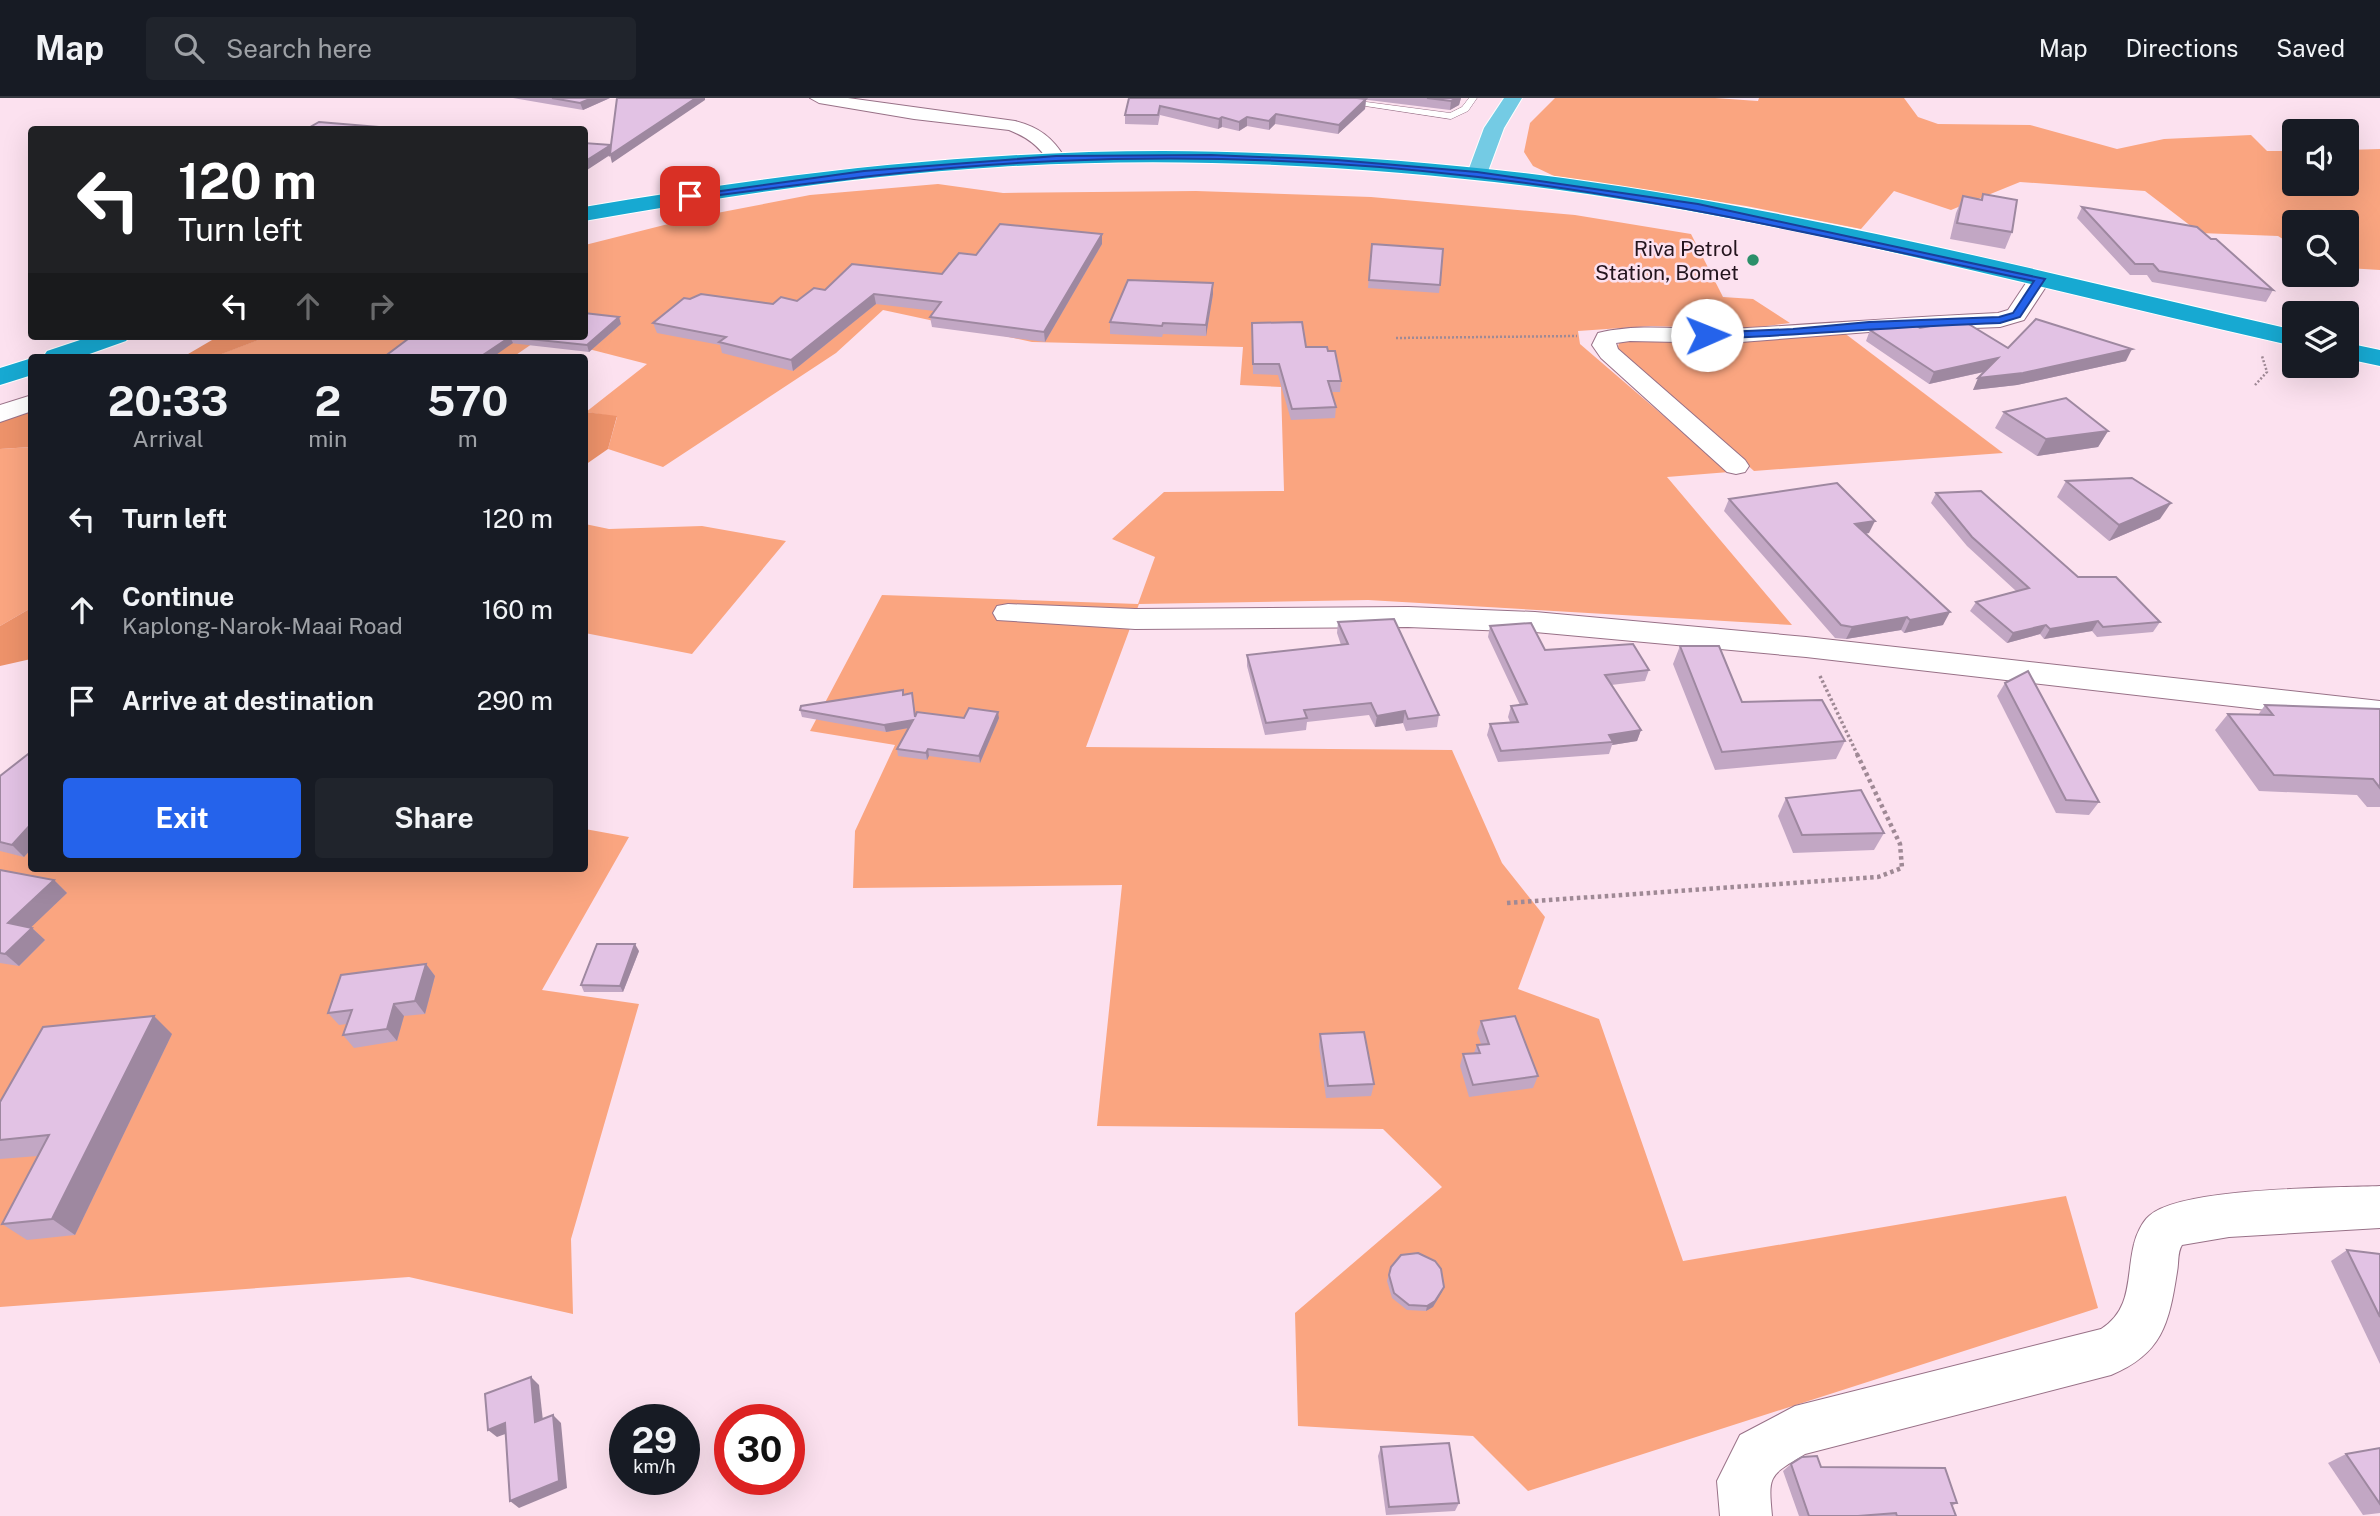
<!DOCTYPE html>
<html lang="en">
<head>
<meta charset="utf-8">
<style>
  body { margin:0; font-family:"Public Sans",sans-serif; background:#20242c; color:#f1f3f6; height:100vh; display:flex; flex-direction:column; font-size:26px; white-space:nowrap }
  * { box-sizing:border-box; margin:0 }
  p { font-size:23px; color:#9ea1a6 }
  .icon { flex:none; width:38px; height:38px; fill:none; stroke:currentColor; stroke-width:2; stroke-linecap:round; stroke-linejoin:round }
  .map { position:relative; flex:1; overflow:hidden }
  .drawer { position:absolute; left:28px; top:256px; width:560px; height:518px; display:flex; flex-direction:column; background:#171b24; border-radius:7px; box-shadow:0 7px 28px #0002 }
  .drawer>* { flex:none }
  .banner { position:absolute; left:28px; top:28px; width:560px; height:214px; border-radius:7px; box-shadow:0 7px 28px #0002; background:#202124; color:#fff; overflow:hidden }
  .controls { position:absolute; left:2282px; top:21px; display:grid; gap:14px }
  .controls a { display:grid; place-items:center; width:77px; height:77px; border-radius:7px; background:#171b24; box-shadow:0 7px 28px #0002; font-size:35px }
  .speed { position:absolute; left:609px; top:1306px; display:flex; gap:14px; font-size:35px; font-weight:700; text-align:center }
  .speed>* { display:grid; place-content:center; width:91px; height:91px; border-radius:50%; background:#171b24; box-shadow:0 7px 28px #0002; line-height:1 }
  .speed small { font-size:18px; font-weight:400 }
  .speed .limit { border:10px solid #d22; background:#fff; color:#111 }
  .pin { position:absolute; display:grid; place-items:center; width:60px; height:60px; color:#fff; margin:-30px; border-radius:14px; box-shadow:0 4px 10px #0006 }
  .me { position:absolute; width:77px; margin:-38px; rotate:89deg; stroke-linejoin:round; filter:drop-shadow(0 0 5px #0008) }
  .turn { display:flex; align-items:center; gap:24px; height:147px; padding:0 35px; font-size:32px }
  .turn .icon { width:91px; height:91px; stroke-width:2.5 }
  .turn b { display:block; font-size:49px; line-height:60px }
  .lanes { display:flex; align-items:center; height:66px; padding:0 35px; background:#0003; justify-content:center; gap:35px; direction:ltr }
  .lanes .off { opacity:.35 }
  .eta { display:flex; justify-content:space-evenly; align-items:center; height:119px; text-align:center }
  .eta b { font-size:42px; font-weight:700; line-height:49px }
  .primary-button { display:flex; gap:14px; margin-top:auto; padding:14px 35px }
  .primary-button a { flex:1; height:80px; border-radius:7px; background:#2563eb; color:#fff; font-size:28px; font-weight:700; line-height:80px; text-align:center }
  .primary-button a+a { background:#20242c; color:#f1f3f6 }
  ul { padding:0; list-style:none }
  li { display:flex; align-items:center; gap:21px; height:91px; padding:0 35px }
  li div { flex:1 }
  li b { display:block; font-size:26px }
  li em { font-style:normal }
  header { display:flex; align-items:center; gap:42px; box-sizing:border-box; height:98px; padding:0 35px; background:#171b24; border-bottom:2px solid #363941 }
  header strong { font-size:33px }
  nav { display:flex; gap:38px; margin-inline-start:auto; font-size:24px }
  .search { width:490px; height:63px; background:#20242c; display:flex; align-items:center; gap:18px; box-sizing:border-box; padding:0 24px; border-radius:7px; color:#9ea1a6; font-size:26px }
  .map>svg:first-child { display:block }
</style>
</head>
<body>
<header>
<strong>Map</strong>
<div class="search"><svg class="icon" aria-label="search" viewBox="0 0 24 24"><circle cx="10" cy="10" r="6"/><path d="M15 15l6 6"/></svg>Search here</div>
<nav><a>Map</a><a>Directions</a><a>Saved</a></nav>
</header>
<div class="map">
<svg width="2380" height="1418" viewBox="0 0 2380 1418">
  <rect width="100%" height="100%" fill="#fce1ef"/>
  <g fill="#faa580">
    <path d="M1555 0H1715L1758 3 1759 0H1904L1918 19 1938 26 2030 27 2117 51 2164 41 2251 37 2267 53H2294V86H2347V52L2380 51V172L2347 170V124H2294V148L2278 138 2200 135 2145 93 2020 84 1951 112 1894 93 1861 131 1746 108 1554 78 1533 68 1524 54 1530 25Z"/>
    <path d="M938 86 1003 95 1196 93 1371 99 1575 117 1691 136 1723 199 1753 201 1790 225 1744 231 1651 228 1578 233 1580 246 1729 374 1667 379 1792 527 1368 502 1139 506 1086 649 1452 652 1502 765 1545 819 1518 891 1599 921 1683 1163 2066 1098 2098 1210 1528 1393 1473 1338 1298 1328 1295 1215 1442 1089 1383 1031 1097 1028 1122 787 853 790 855 733 895 647 810 633 882 497 1138 506 1155 459 1112 441 1164 394 1284 393 1281 289 1240 287 1243 249 1032 244 883 212 836 255 663 369 608 351 617 319 586 314 647 266 542 239 513 259 218 257 269 238H584L585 147 696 119 810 97Z"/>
    <path d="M1843 234 2003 355 1754 373 1617 252 1619 245 1634 242Z"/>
    <path d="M32 349 31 510 0 528V351Z"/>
    <path d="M585 426 609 431 702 428 786 443 692 556 585 535Z"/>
    <path d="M0 700 31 706 32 770H584L585 731 629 739 542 892 639 906 571 1141 573 1216 409 1179 0 1209Z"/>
  </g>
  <g fill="#ed926a">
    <path d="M226 238H269L219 257 222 259H183L212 242Z"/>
    <path d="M31 307V349L0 351V319Z"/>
    <path d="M586 314 617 318 608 351 585 367Z"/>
    <path d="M31 510V561L0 568V528Z"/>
  </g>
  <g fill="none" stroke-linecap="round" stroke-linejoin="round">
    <g stroke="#987187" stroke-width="1">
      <path id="lane" d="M1313 0H1336L1450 15 1462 9 1469 0H1477L1468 13 1451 21Z"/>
    </g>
    <g stroke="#987187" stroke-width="2">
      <g id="street">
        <path d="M810 0H848L1015 23C1039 29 1053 40 1065 60L1063 64H1049C1038 47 1028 40 1009 32L914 21 819 5Z"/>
        <path d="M2040 174 2048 176 2051 181 2024 222 2000 229 1869 234 1728 245 1630 243 1616 245 1618 251 1745 362 1749 368 1745 374 1736 376 1727 374 1601 260 1592 247 1598 235C1642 224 1686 233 1731 231 1820 226 1909 219 1998 215L2008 212 2032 176Z"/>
        <path d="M32 297V313L0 324V307Z"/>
        <path d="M1008 506 1135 511 1408 509 1535 514 1806 539 2380 603V625L1806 559 1535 534 1408 529 1135 531 997 522 993 515 997 508Z"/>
        <path d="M2380 1088V1130L2229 1139 2182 1147C2177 1155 2179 1165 2177 1174 2169 1226 2162 1256 2111 1277L1805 1356C1769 1378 1768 1376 1772 1418H1720L1717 1383 1740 1337 1795 1308 2101 1231C2133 1211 2126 1178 2134 1146 2136 1137 2142 1124 2149 1118 2180 1089 2334 1090 2380 1088Z"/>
      </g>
    </g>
    <g stroke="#fff" stroke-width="2">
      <path id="primary" d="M1504 0H1522L1504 30 1487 76 1484 80H1470L1467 76 1484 30Z"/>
    </g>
    <g stroke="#fff" stroke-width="2">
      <g id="highway">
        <path d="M1163 53C1286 54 1409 61 1532 76 1788 108 2043 174 2294 232V248C2040 191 1787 120 1528 88 1353 67 1174 58 998 69 859 77 722 99 584 123V109C777 76 968 53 1163 53Z"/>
        <path d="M92 238H130L126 243 81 259H43L47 253Z"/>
        <path d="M2347 245 2380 252V268L2347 261Z"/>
        <path d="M32 260V277L0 287V270Z"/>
      </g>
    </g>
    <g stroke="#9f8995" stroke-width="2.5" stroke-dasharray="2 2" stroke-linecap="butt">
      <path d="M1396 240 1577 238"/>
      <path d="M2255 287 2267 274 2262 258"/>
    </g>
    <path stroke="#9f8995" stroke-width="3.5" stroke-dasharray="2.5 2.5" stroke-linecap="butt" d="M1820 578 1858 658"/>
    <path stroke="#9f8995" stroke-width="4.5" stroke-dasharray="3.5 3.5" stroke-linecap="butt" d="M1507 805 1878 779 1902 770 1900 746 1857 656"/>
    <use href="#lane" fill="#fff" fill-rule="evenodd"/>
    <use href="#street" fill="#fff" fill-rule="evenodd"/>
    <use href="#primary" fill="#74cbe4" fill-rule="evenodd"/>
    <use href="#highway" fill="#17a9d2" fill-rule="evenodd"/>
  </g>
  <g fill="#c2a7c4">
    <path d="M513 0H610L583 12Z"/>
    <path d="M1129 0H1461L1459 7 1450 12 1360 1H1366L1365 11 1338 36 1275 26 1269 32 1247 28 1239 33 1222 29 1218 31 1160 17 1158 27 1125 26V17Z"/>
    <path d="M1983 96 2012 134 2005 151 1950 141 1956 115 1963 98 1981 101Z"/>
    <path d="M2082 109 2211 141 2273 192 2266 204 2152 184 2147 177H2130L2077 120Z"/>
    <path d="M1102 136V146L1045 244 932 229 930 219 934 213 876 206 793 273 722 255 720 247 657 235 653 225 797 203 825 192 942 176Z"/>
    <path d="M1372 146 1440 187 1439 195 1368 190Z"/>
    <path d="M1213 196 1206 238 1163 236 1162 239 1110 236V224Z"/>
    <path d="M1252 225 1306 249 1328 253 1341 283 1340 294H1331L1336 309 1335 320 1291 322 1278 277 1253 276Z"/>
    <path d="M621 226 589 254 457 239Z"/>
    <path d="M1920 230 2008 250 2126 263 2017 287 1973 292 1984 274 1929 286 1866 243 1870 232Z"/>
    <path d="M2004 314 2108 333 2098 349 2037 358 1995 330Z"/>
    <path d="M2066 383 2160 421 2109 443 2057 399Z"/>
    <path d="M1936 395 2078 479 2160 524 2153 534 2097 539 2092 533 2044 541 2040 536 2007 545 1970 513 1976 504 2016 493 1967 448 1931 405Z"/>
    <path d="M1729 401 1869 435 1865 436 1943 527 1904 535 1901 532 1846 541 1835 540 1724 413Z"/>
    <path d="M1338 524 1439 617 1437 629 1406 633 1403 625 1375 629 1369 617 1307 624 1306 632 1265 637 1247 568V557L1341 547 1337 535Z"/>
    <path d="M1490 528 1545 552 1649 572 1645 583 1611 587 1641 632 1637 643 1612 647 1609 656 1498 664 1487 637 1490 626 1510 624 1508 619 1511 608 1520 607 1488 539Z"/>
    <path d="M1680 548 1742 604 1845 643 1836 661 1715 672 1673 566Z"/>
    <path d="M2005 585 2099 704 2089 717 2056 715 1997 598Z"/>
    <path d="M903 592 904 597 915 618 964 620H999L980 665 929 658 927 662 898 658 897 651 909 630 886 634 802 619 800 612Z"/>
    <path d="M2265 607 2380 611V709H2367L2357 697 2259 693 2215 632 2228 616 2258 617Z"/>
    <path d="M32 653V750L24 759 0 753V678Z"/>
    <path d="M1786 700 1884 735 1874 752 1793 755 1778 718Z"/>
    <path d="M0 772 54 782 67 795 31 829 45 842 19 868 0 865Z"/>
    <path d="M639 853 623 894H584L581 887Z"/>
    <path d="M426 866 435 878 425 916 404 918 397 943 354 950 343 937 347 926 339 927 328 915Z"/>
    <path d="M1481 923 1538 978 1533 990 1469 999 1460 968 1463 956 1474 955 1477 947 1481 946 1477 935Z"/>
    <path d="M172 936 75 1137 27 1142 2 1126 38 1058 0 1061V1004Z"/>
    <path d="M1320 936 1374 986 1371 998 1326 1000 1319 948Z"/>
    <path d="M2347 1152 2380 1156V1266L2331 1163Z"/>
    <path d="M1391 1169 1442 1194 1433 1209 1426 1213 1407 1212 1392 1200 1387 1183Z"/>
    <path d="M1381 1349 1459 1405 1455 1413 1386 1417 1378 1358Z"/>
    <path d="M2380 1350V1415L2363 1417 2328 1365 2346 1356Z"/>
    <path d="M1791 1366 1821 1369 1957 1405 1952 1408 1956 1418H1799L1783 1373Z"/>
  </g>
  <g fill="#9e88a0">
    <path d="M592 0H610L583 12 580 5Z"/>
    <path d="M696 0H705V2L612 65 610 57 584 74V64L611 47Z"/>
    <path d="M1457 0H1461L1459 7 1450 12 1451 3Z"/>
    <path d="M1366 1 1365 11 1338 36 1339 27Z"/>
    <path d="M1276 16 1275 26 1269 32V23Z"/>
    <path d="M1222 19V29L1218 31 1219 21Z"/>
    <path d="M1247 19V28L1239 33V24Z"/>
    <path d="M1102 136V146L1045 244 1044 234Z"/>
    <path d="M1213 185V196L1206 238V227Z"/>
    <path d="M874 196 876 206 793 273 791 262Z"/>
    <path d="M619 219 621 226 589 254 587 247Z"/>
    <path d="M510 239 513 245 493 259H480Z"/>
    <path d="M2132 251 2126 263 2017 287 1973 292 1978 280Z"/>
    <path d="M1998 260 1992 272 1929 286 1934 274Z"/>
    <path d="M2108 333 2098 349 2037 358 2046 341Z"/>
    <path d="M2171 405 2160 421 2109 443 2119 427Z"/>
    <path d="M1875 423 1869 435 1849 438 1855 426Z"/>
    <path d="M1950 514 1943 527 1904 535 1910 522Z"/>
    <path d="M1907 519 1901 532 1846 541 1852 529Z"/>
    <path d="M2098 523 2092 533 2044 541 2050 531Z"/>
    <path d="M2046 527 2040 536 2007 545 2013 535Z"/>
    <path d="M1405 613 1403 625 1375 629 1377 618Z"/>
    <path d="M998 614 999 620 980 665 979 658Z"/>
    <path d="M913 622 914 629 886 634 884 627Z"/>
    <path d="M1641 632 1637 643 1612 647 1613 644 1609 637Z"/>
    <path d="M928 651 929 658 927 662 926 655Z"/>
    <path d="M32 725V750L24 759 12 747Z"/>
    <path d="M54 782 67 795 22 838 8 825Z"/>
    <path d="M32 830 45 842 19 868 5 856Z"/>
    <path d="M635 846 639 853 623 894 620 888Z"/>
    <path d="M426 866 435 878 425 916 415 903Z"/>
    <path d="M394 906 404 918 397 943 387 931Z"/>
    <path d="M154 918 172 936 75 1137 52 1121Z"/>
    <path d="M1444 1189 1442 1194 1433 1209 1426 1213 1427 1208Z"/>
    <path d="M531 1279 539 1287 544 1332 535 1324Z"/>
    <path d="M553 1317 561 1325 567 1390 519 1410 510 1403Z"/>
    <path d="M505 1325 513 1333 497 1339 488 1332Z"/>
  </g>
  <g fill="#e2c2e4" stroke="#9e88a0" stroke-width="2">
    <path d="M552 0H592L580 5Z"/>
    <path d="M617 0H696L610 57 611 47 584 64V45L611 47Z"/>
    <path d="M1129 0H1357L1366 1 1339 27 1276 16 1269 23 1247 19 1239 24 1222 19 1219 21 1160 8 1158 17H1125Z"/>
    <path d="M1427 0H1457L1451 3Z"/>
    <path d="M319 24 415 32H305Z"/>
    <path d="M1983 96 2017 102 2012 134 1957 125 1963 98 1982 102Z"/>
    <path d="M2082 109 2197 129 2211 141H2216L2273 192 2159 173 2153 166H2135Z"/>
    <path d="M1000 126 1102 136 1044 234 930 219 941 204 874 196 791 262 719 244 726 239 653 225 684 200 690 201 701 196 773 206 781 199 797 203 814 190 825 192 852 166 942 176 959 155 976 157Z"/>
    <path d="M1372 146 1443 151 1440 187 1369 182Z"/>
    <path d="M1128 182 1213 185 1206 227 1163 225 1162 228 1110 224Z"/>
    <path d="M584 215 619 219 587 247 510 239 480 259H384L412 238H452L457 239 460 238H584Z"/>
    <path d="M2036 221 2132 251 2023 275 1978 280 1998 260 1934 274 1870 232 1910 224 1920 230 1962 222 2008 250Z"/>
    <path d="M1302 224 1306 249H1327L1328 253H1335L1341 283H1328L1336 309 1292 311 1279 266H1253L1252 225Z"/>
    <path d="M2066 300 2108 333 2046 341 2004 314Z"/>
    <path d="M2132 380 2171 405 2119 427 2066 383Z"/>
    <path d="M1837 385 1875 423 1855 426 1950 514 1910 522 1907 519 1852 529 1841 527 1729 401Z"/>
    <path d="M1981 393 2078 479H2116L2160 524 2103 529 2098 523 2050 531 2046 527 2013 535 1976 504 2029 490 1972 439 1936 395Z"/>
    <path d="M1394 521 1439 617 1408 621 1405 613 1377 618 1371 605 1304 612 1307 620 1266 625 1247 557 1348 546 1338 524Z"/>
    <path d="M1531 525 1545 552 1633 546 1649 572 1605 577 1641 632 1609 637 1613 644 1501 653 1490 626 1518 624 1511 608 1527 606 1490 528Z"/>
    <path d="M1680 548H1719L1742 604 1822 602 1845 643 1722 654Z"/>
    <path d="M2028 573 2099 704 2066 702 2005 585Z"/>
    <path d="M903 592V597L912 595 915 619 917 614 964 620 969 610 998 614 979 658 928 651 926 655 897 651 913 622 884 627 800 612 801 608Z"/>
    <path d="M2265 607 2380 611V690L2373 681 2274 677 2228 616 2273 617Z"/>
    <path d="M32 653V725L12 747 0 744V678Z"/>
    <path d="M1861 692 1884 735 1802 737 1786 700Z"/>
    <path d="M0 772 54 782 8 825 32 830 5 856 0 855Z"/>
    <path d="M597 846H635L620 888 581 887Z"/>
    <path d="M426 866 415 903 394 906 387 931 343 937 352 912 328 915 341 877Z"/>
    <path d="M154 918 52 1121 2 1126 49 1037 0 1042V1004L43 929Z"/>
    <path d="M1515 918 1538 978 1473 987 1463 956 1480 955 1477 947 1489 946 1481 923Z"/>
    <path d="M1364 934 1374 986 1328 988 1320 936Z"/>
    <path d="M2347 1152 2380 1156V1219Z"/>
    <path d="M1418 1155 1435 1163 1441 1171 1444 1189 1435 1203 1427 1208 1409 1207 1394 1195 1389 1177 1391 1169 1401 1157Z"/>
    <path d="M531 1279 535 1324 553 1317 559 1383 510 1403 505 1325 488 1332 485 1296Z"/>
    <path d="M1449 1345 1459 1405 1389 1409 1381 1349Z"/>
    <path d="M2380 1350V1406L2346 1356Z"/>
    <path d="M1817 1358 1821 1369 1945 1370 1957 1405H1951L1956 1418H1897L1896 1415 1858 1418H1809L1791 1366 1802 1359Z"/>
  </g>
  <path fill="#2563eb" stroke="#184099" stroke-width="2" d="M1211 57 1337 62 1477 74 1698 106 2045 181 2020 219 2000 225C1902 228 1805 237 1707 241L1702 237 1703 235 1793 231 1869 224 1999 219 2013 215 2034 183C1849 144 1666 101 1478 79 1339 62 1196 57 1056 63 934 68 812 85 690 101L686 98 864 73 1056 58Z"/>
  <circle fill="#2b8f69" stroke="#fce1ef" stroke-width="2.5" cx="1753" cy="162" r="7"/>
  <g text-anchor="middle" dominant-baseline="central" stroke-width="5" stroke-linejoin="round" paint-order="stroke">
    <g font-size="21" fill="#24151e" stroke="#fce1ef" text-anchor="end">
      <text x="1739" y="150">Riva Petrol<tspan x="1739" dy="24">Station, Bomet</tspan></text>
    </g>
  </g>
</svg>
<div class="controls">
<a><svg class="icon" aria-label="sound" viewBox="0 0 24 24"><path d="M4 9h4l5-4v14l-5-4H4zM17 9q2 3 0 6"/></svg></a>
<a><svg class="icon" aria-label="search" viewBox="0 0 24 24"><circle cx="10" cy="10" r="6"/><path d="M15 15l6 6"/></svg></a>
<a><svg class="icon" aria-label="layers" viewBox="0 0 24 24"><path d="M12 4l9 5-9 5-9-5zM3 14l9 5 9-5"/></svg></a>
</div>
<div class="speed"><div>29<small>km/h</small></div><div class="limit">30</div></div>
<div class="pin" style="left:690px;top:98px;background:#d93025"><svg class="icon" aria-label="arrive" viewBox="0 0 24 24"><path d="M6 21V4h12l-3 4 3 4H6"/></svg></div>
<svg class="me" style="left:1707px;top:237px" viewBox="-20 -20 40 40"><circle r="19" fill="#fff"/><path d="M0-13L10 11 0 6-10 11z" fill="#2563eb"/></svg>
<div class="banner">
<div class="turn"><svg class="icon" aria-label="left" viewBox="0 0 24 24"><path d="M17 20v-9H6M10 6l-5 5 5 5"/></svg><div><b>120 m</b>Turn left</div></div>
<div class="lanes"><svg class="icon" aria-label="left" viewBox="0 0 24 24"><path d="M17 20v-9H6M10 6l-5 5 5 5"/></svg><svg class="icon off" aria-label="ahead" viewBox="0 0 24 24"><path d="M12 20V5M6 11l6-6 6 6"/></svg><svg class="icon off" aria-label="right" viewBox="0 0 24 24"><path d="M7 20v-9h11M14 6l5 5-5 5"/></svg></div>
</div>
<section class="drawer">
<div class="eta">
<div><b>20:33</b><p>Arrival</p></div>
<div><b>2</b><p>min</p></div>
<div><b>570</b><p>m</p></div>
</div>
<ul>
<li><svg class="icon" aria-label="left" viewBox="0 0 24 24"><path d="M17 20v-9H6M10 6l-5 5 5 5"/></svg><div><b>Turn left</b></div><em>120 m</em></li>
<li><svg class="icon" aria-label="ahead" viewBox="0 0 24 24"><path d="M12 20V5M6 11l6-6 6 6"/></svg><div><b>Continue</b><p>Kaplong-Narok-Maai Road</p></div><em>160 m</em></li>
<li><svg class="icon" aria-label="arrive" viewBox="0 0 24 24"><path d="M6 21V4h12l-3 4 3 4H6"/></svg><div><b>Arrive at destination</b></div><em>290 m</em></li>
</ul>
<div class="primary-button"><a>Exit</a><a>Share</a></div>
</section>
</div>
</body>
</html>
